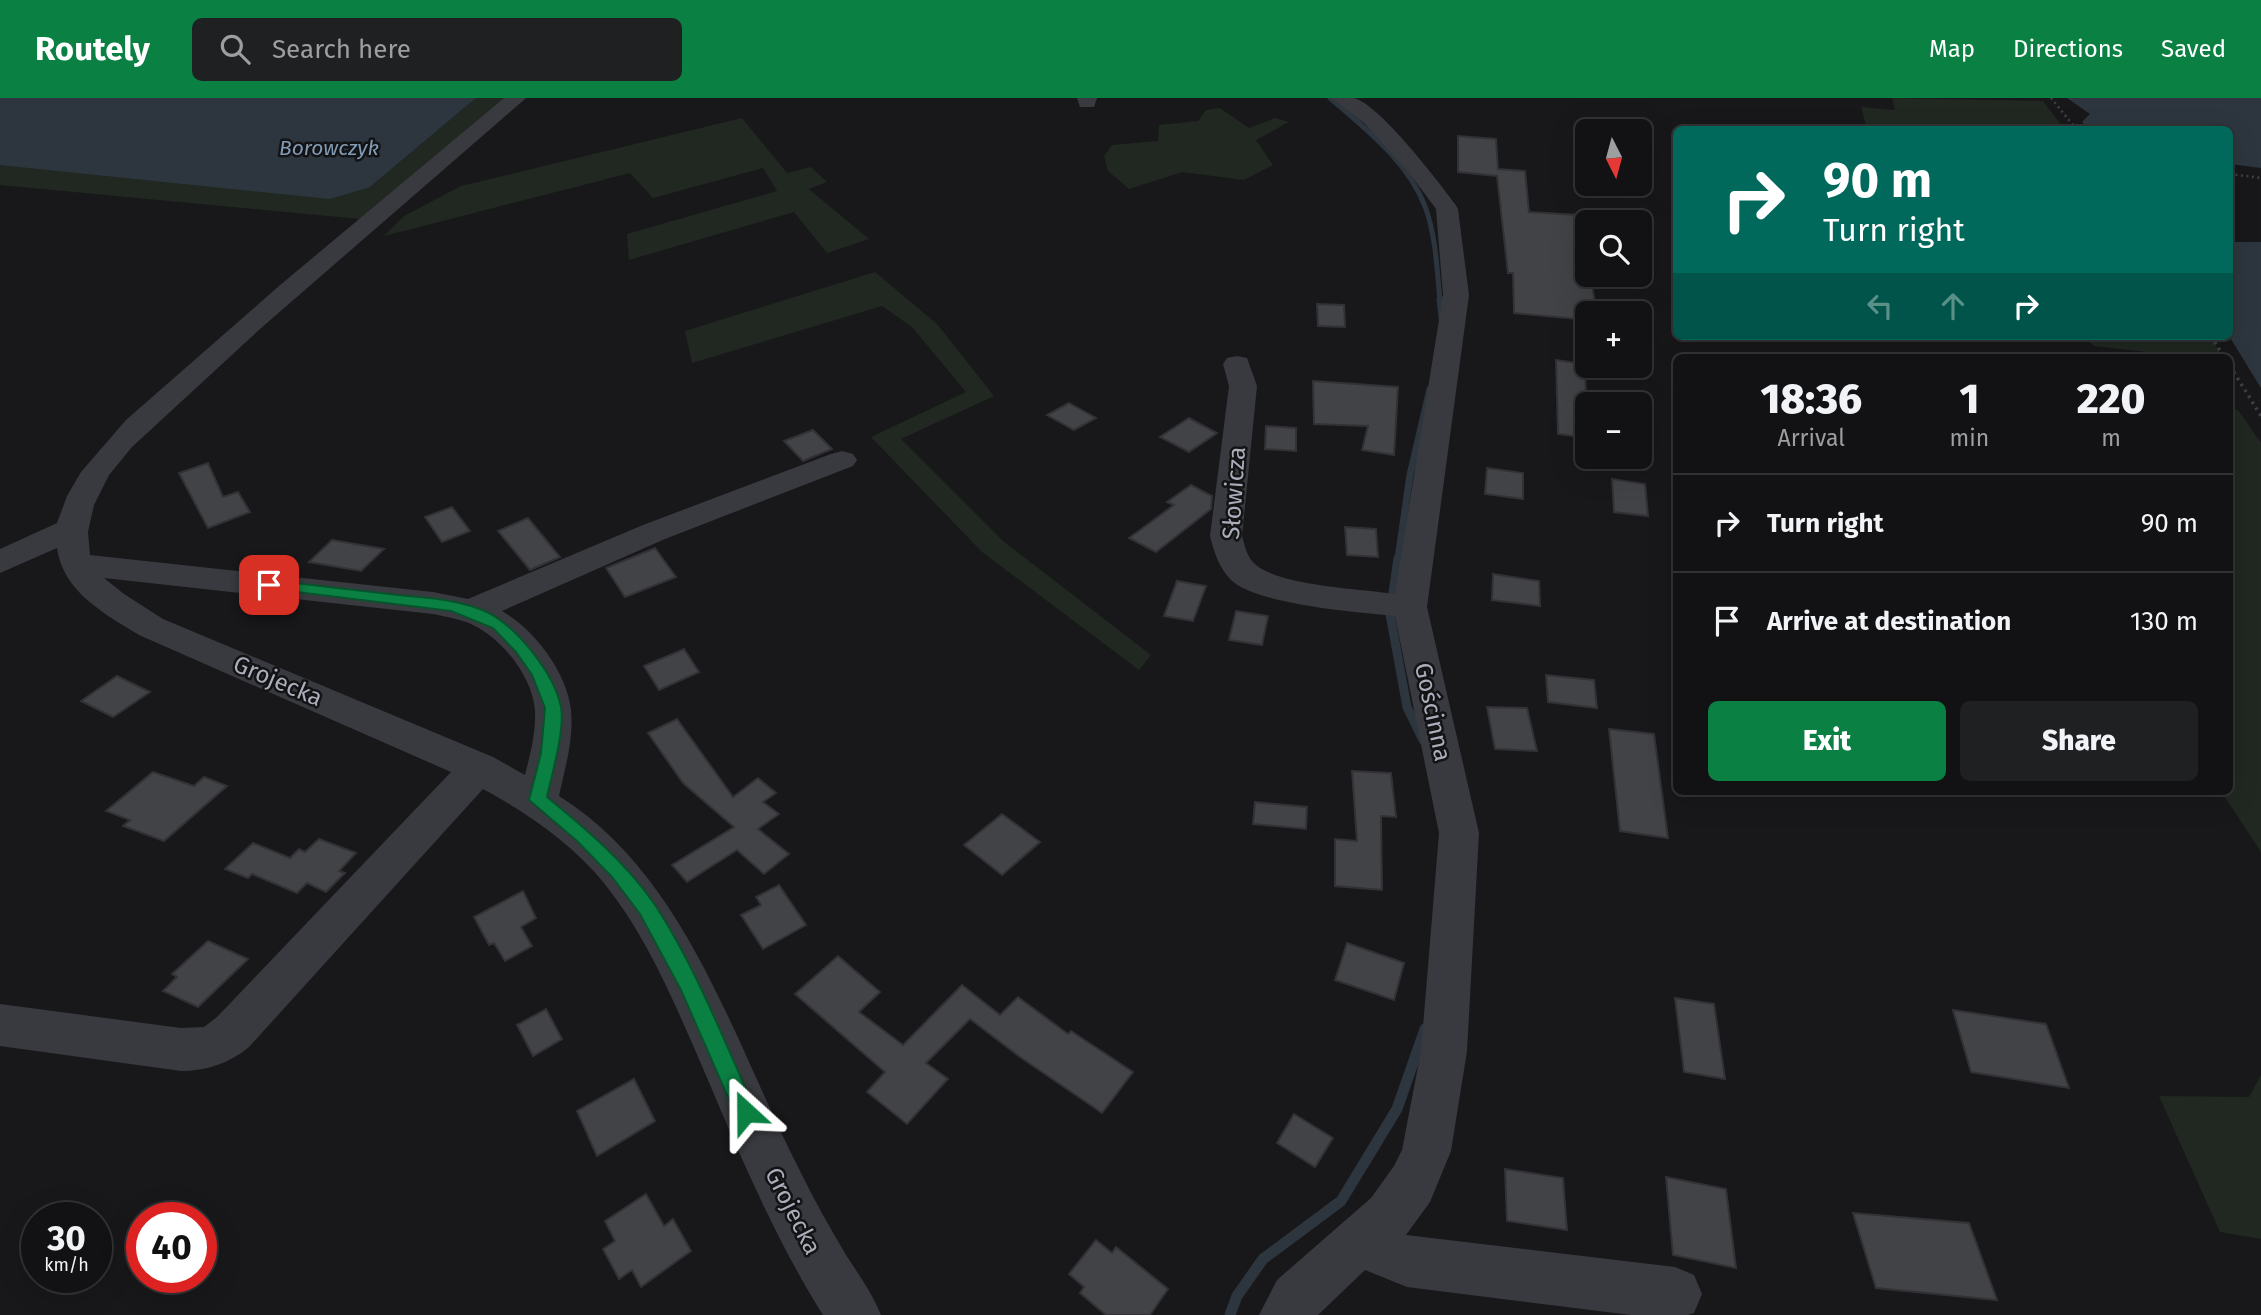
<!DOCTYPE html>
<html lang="en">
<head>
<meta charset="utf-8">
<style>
  body { margin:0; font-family:"Fira Sans",sans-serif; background:#1f2022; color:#f1f3f6; height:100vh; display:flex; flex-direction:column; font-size:26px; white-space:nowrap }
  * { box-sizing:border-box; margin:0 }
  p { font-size:23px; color:#9c9ea0 }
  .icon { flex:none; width:38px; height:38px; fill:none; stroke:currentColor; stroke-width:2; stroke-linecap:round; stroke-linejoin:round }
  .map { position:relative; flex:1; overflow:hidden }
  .details { position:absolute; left:1673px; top:256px; width:560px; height:441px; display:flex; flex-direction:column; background:#121214; border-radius:10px; box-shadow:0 7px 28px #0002,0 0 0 2px #313234 }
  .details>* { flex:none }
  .banner { position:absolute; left:1673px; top:28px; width:560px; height:214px; border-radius:10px; box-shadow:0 7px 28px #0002,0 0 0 2px #313234; background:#00695c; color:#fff; overflow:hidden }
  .needle { width:46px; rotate:174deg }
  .controls { position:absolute; left:1575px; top:21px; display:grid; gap:14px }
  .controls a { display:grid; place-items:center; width:77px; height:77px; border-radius:10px; background:#121214; box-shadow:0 7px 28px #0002,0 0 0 2px #313234; font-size:35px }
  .speed { position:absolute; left:21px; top:1104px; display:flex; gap:14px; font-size:35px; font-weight:700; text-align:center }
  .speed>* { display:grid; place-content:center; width:91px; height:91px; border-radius:50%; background:#121214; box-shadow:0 7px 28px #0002,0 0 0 2px #313234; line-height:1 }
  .speed small { font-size:18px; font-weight:400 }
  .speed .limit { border:10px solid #d22; background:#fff; color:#111 }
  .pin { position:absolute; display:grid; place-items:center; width:60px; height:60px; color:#fff; margin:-30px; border-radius:14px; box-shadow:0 4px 10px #0006 }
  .me { position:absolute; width:77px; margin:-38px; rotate:336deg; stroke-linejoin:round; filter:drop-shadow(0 0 5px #0008) }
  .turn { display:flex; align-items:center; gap:24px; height:147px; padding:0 35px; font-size:32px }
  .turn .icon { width:91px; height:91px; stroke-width:2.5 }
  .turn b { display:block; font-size:49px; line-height:60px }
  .lanes { display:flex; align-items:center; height:66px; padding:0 35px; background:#0003; justify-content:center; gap:35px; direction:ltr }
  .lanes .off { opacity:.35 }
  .eta { display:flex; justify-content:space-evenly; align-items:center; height:119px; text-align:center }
  .eta b { font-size:42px; font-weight:800; line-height:49px }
  .cta { display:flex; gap:14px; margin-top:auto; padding:14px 35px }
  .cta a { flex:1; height:80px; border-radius:10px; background:#0b8043; color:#fff; font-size:28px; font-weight:800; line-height:80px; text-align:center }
  .cta a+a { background:#1f2022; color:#f1f3f6 }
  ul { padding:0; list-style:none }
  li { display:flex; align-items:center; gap:21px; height:98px; padding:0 35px; border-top:2px solid #313234 }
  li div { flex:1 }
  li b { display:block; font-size:26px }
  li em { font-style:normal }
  header { display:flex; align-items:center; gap:42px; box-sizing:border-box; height:98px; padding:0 35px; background:#0b8043; color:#fff }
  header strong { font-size:33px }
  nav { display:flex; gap:38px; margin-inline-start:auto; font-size:24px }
  .search { width:490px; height:63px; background:#1f2022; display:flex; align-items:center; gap:18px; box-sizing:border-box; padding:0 24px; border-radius:10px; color:#9c9ea0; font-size:26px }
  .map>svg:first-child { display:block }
</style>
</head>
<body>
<header>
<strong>Routely</strong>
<div class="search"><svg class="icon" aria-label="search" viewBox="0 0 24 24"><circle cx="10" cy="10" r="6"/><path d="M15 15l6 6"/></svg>Search here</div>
<nav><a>Map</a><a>Directions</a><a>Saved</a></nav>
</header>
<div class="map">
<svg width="2261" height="1217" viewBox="0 0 2261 1217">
  <rect width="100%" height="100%" fill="#18181a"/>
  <g fill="#202821">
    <path d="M476 0H504L360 121 0 87V65L370 89Z"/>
    <path d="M1892 0 2043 3 2064 31H1867L1861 9 1895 12Z"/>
    <path d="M1220 10 1249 30 1275 20 1289 24 1256 42 1273 67 1244 82 1182 74 1129 91 1108 73 1104 58 1112 47 1158 43 1159 27 1198 23 1206 12Z"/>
    <path d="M742 20 787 75 811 69 827 84 809 91 869 141 827 155 794 114 629 162 627 136 777 93 763 70 653 100 630 75 384 138 404 118 461 88Z"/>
    <path d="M875 174 937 226 994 298 901 341 1003 443 1151 557 1139 572 982 454 871 339 966 294 912 229 882 208 692 265 685 233Z"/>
    <path d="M2082 238H2210L2223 259H2190L2094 248Z"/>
    <path d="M2230 311 2238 312 2261 345V754L2221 693H2230Z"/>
    <path d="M2261 977V1141L2220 1134 2159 998 2249 999Z"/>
  </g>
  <g fill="#2d363e">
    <path d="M0 0H476L370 89 330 101 0 67Z"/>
    <path d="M2067 0H2261V70L2230 66V32L2089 31 2082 24 2090 16Z"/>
    <path d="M2230 144H2261V290L2229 238Z"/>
  </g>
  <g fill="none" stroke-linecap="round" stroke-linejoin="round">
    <path stroke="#2d363e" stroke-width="5" d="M1330 0C1366 31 1409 64 1426 111 1436 140 1437 172 1440 203"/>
    <g stroke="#2d363e" stroke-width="7">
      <path d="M1440 201 1442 220"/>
      <path d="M1398 461 1410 377 1430 291"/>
    </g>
    <path stroke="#2d363e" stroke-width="9" d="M1398 460 1390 516 1407 609 1423 642"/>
    <path stroke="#2d363e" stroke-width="11" d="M1230 1217 1237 1198 1263 1161 1341 1103 1397 1011 1425 931"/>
  </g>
  <g fill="#424347" stroke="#323236" stroke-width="2">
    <path d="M1458 38 1496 41 1498 71 1525 73 1529 114 1578 117 1587 177H1590L1597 215H1587V222L1514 215 1513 175H1508L1497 78 1458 74Z"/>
    <path d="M1317 206 1344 207 1345 229 1318 228Z"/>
    <path d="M1556 262 1585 266 1587 340 1558 336Z"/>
    <path d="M1313 283 1398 289 1394 357 1362 352 1368 328 1314 326Z"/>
    <path d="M1069 305 1096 320 1074 332 1047 317Z"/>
    <path d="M1189 320 1217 335 1189 354 1160 339Z"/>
    <path d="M1266 328 1296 330V353L1265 351Z"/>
    <path d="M813 332 832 351 803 363 784 343Z"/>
    <path d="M208 365 223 399 238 394 250 414 208 430 179 375Z"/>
    <path d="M1487 370 1523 375V401L1485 396Z"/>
    <path d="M1612 381 1645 386 1648 418 1614 414Z"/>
    <path d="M1191 387 1212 398 1211 411 1156 454 1129 440 1174 407 1167 404Z"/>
    <path d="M452 409 470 433 442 444 425 419Z"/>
    <path d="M528 420 560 459 530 472 498 433Z"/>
    <path d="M1345 429 1376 431 1378 459 1347 457Z"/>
    <path d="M332 442 384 451 361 473 309 464Z"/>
    <path d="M655 450 676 479 625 499 606 470Z"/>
    <path d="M1493 476 1539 483 1540 508 1492 502Z"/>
    <path d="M1177 483 1206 488 1193 523 1164 518Z"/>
    <path d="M1236 513 1268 518 1262 547 1229 542Z"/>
    <path d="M684 551 699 574 659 592 644 568Z"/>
    <path d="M1546 577 1594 582 1597 610 1548 604Z"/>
    <path d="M117 578 150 594 113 619 81 603Z"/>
    <path d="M1487 609 1527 610 1537 653 1495 651Z"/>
    <path d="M677 621 733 699 758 680 776 695 763 704 779 716 758 731 789 756 764 776 737 752 687 784 672 767 734 729 683 685 648 635Z"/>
    <path d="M1609 631 1654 636 1668 740 1620 733Z"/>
    <path d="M1352 673 1391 675 1396 719 1381 718 1382 792 1335 788V741L1357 743Z"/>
    <path d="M153 674 194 688 204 679 227 688 164 743 123 728 130 722 106 713Z"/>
    <path d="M1255 704 1307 709 1306 731 1253 726Z"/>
    <path d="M1002 716 1040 744 1002 777 964 747Z"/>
    <path d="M319 741 356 755 339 773 345 775 326 794 307 785 297 795 252 776 248 780 225 771 253 745 290 760 299 751 305 754Z"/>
    <path d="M779 787 806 827 763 851 741 817 761 807 756 799Z"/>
    <path d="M523 793 536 820 521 829 532 848 505 863 494 845 489 847 474 819Z"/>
    <path d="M208 843 248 861 198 909 163 893 177 879 172 876Z"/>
    <path d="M1347 845 1404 865 1394 902 1335 882Z"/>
    <path d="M838 858 880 894 859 914 903 947 962 887 1000 917 1018 899 1068 936 1071 933 1133 974 1102 1015 1020 959 970 921 926 965 948 981 907 1026 867 994 885 974 795 896Z"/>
    <path d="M1675 900 1714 906 1725 981 1684 974Z"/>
    <path d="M546 911 562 941 533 958 517 927Z"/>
    <path d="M1953 912 2046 926 2069 990 1971 974Z"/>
    <path d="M634 981 655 1023 597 1058 577 1013Z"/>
    <path d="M1294 1016 1333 1040 1315 1069 1277 1045Z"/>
    <path d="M1505 1071 1563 1080 1567 1132 1507 1123Z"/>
    <path d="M1666 1079 1726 1091 1736 1170 1673 1157Z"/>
    <path d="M646 1096 664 1128 673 1121 691 1153 641 1189 632 1172 619 1181 603 1151 615 1143 605 1123Z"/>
    <path d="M1853 1115 1969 1125 1997 1202 1876 1190Z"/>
    <path d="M1096 1142 1112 1155 1116 1149 1168 1191 1150 1217H1106L1080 1195 1084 1189 1069 1176Z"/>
  </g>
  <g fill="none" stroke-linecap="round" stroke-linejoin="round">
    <g stroke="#3f4146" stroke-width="2.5" stroke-dasharray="2 3.5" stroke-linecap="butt">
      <path d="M2051 0 2077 32"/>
      <path d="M2230 76 2261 80"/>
    </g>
    <g stroke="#3f4146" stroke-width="3.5" stroke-dasharray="2.5 4.5" stroke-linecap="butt">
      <path d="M2211 238 2224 259"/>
      <path d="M2230 268 2261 318"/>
    </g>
    <g fill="#393a3f" fill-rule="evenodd">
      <path d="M504 0H526L260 231 132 349 109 377 94 407 88 434 90 457 433 494 468 501 643 427 831 356 842 353 853 356 857 362 853 368 665 441 502 513C534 531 567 574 571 612 574 641 565 670 559 698 687 778 734 945 800 1073 814 1102 830 1130 846 1157 859 1177 872 1195 881 1217H823C774 1139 738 1053 702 968 674 904 648 840 604 785 571 745 527 715 483 691L249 949C230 965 206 973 181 973L0 948V906L181 930 204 929 217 919 451 674 139 537C105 516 63 494 57 450L0 475V451L57 425 67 398 81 374 126 322 279 188ZM104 480 433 516C447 519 461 521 475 528 504 543 533 580 535 613 536 635 530 657 525 677L493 659 163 521 124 496Z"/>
      <path d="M1077 0H1097L1094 9H1080Z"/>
      <path d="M1332 0C1339 0 1348 0 1354 0 1380 7 1438 83 1455 106L1458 111 1469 197 1427 509 1479 735 1467 953 1451 1053 1430 1104 1406 1137 1675 1169 1694 1177 1702 1196 1694 1215 1688 1217H1631L1407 1189 1365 1172 1318 1217H1259L1277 1182 1371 1100 1394 1068 1402 1052 1421 953 1439 735 1395 518C1357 514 1258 507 1231 482 1219 470 1214 454 1210 438L1229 288 1223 266 1227 260 1237 258 1247 260 1257 288 1242 438C1245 448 1247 460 1256 467 1281 488 1361 491 1395 496L1443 197 1436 111 1410 76 1365 26Z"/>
    </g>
  </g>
  <path fill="#0b8043" stroke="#07532c" stroke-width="2" d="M269 482C312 487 355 492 398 497 427 500 459 501 487 514 517 529 554 575 561 609 565 632 552 676 547 699 586 731 624 763 653 804 694 865 726 947 756 1014L753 1022 746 1024 738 1022 681 892 640 816 612 779 577 743 529 702 541 655 545 610 532 577 516 554 493 530 451 513 264 490 262 487 264 483Z"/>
  <g text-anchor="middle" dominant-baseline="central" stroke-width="5" stroke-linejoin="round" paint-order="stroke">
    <g font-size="21" font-style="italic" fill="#819bb5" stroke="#131315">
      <text x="329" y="50">Borowczyk</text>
    </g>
    <g font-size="24" fill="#aaaeba" stroke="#131315">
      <text transform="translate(1234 395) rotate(-86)">Słowicza</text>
      <text transform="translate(278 583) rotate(23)">Grojecka</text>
      <text transform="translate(1433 614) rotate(78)">Gościnna</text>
      <text transform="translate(793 1113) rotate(63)">Grojecka</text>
    </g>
  </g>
</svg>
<div class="controls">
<a><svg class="needle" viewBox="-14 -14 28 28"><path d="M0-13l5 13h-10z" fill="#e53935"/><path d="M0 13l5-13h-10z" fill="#9c9ea0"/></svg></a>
<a><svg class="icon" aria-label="search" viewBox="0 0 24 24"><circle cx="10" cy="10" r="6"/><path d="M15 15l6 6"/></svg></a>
<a>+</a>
<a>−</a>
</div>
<div class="speed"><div>30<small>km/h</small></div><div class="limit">40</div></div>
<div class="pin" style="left:269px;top:487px;background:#d93025"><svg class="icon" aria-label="arrive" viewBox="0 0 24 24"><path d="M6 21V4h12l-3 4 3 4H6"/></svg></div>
<svg class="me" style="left:746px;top:1014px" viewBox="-20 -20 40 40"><path d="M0-17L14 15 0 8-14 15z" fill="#0b8043" stroke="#fff" stroke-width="4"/></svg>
<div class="banner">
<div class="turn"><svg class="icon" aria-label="right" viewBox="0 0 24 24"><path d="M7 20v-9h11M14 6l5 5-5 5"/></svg><div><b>90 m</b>Turn right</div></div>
<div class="lanes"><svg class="icon off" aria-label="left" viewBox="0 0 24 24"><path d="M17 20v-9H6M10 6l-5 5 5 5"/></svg><svg class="icon off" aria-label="ahead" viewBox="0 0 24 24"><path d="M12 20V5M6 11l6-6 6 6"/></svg><svg class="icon" aria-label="right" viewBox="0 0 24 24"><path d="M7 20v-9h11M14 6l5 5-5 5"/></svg></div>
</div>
<section class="details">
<div class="eta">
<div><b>18:36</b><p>Arrival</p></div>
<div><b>1</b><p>min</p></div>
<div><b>220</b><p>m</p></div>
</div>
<ul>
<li><svg class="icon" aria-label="right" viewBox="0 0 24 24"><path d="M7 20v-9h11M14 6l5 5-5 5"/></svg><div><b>Turn right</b></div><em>90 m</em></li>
<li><svg class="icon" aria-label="arrive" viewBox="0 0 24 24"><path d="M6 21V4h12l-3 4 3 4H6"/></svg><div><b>Arrive at destination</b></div><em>130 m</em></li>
</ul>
<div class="cta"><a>Exit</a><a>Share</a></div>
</section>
</div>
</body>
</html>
